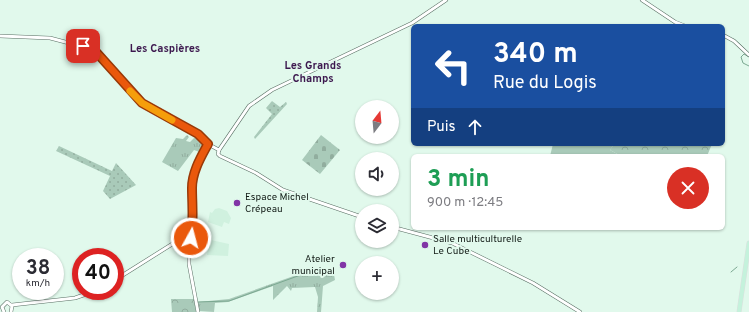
<!DOCTYPE html>
<html lang="fr">
<head>
<meta charset="utf-8">
<style>
  body { margin:0; font-family:Overpass,sans-serif; background:#f2f2f3; color:#2b2b33; height:100vh; display:flex; flex-direction:column; font-size:15px; white-space:nowrap }
  * { box-sizing:border-box; margin:0 }
  p { font-size:13px; color:#7c7c81 }
  .icon { flex:none; width:22px; height:22px; fill:none; stroke:currentColor; stroke-width:2; stroke-linecap:round; stroke-linejoin:round }
  .map { position:relative; flex:1; overflow:hidden }
  .panel { position:absolute; left:411px; top:154px; width:314px; height:76px; display:flex; flex-direction:column; background:#fff; border-radius:6px; box-shadow:0 1px 3px #0004 }
  .panel>* { flex:none }
  .hud { position:absolute; left:411px; top:24px; width:314px; height:122px; border-radius:6px; box-shadow:0 1px 3px #0004; background:#1a4fa0; color:#fff; overflow:hidden }
  .needle { width:26px; rotate:16deg }
  .tools { position:absolute; left:355px; top:100px; display:grid; gap:8px }
  .tools a { display:grid; place-items:center; width:44px; height:44px; border-radius:50%; background:#fff; box-shadow:0 1px 3px #0004; font-size:20px }
  .speed { position:absolute; left:12px; top:248px; display:flex; gap:8px; font-size:20px; font-weight:700; text-align:center }
  .speed>* { display:grid; place-content:center; width:52px; height:52px; border-radius:50%; background:#fff; box-shadow:0 1px 3px #0004; line-height:1 }
  .speed small { font-size:10px; font-weight:400 }
  .speed .limit { border:6px solid #d22; background:#fff; color:#111 }
  .pin { position:absolute; display:grid; place-items:center; width:34px; height:34px; color:#fff; margin:-17px; border-radius:8px; box-shadow:0 2px 6px #0006 }
  .me { position:absolute; width:44px; margin:-22px; rotate:7deg; stroke-linejoin:round; filter:drop-shadow(0 0 3px #0008) }
  .turn { display:flex; align-items:center; gap:14px; height:84px; padding:0 16px; font-size:18px }
  .turn .icon { width:52px; height:52px; stroke-width:2.5 }
  .turn b { display:block; font-size:28px; line-height:34px }
  .then { display:flex; align-items:center; height:38px; padding:0 16px; background:#0003; gap:8px; font-size:15px }
  .round { display:grid; place-items:center; flex:none; width:42px; height:42px; border-radius:21px; background:#f2f2f3 }
  .head { display:flex; align-items:center; justify-content:space-between; height:68px; padding:0 16px }
  h1 { font-size:24px; font-weight:700; line-height:30px; color:#1e9e55 }
  .map>svg:first-child { display:block }
</style>
</head>
<body>
<div class="map">
<svg width="749" height="312" viewBox="0 0 749 312">
  <defs>
    <pattern id="grass-dots" width="8" height="8" patternUnits="userSpaceOnUse"><rect width="8" height="8" fill="#a9cab9"/><path d="M2 2h.1M6 6h.1" fill="none" stroke="#91ad9e" stroke-width="1.8" stroke-linecap="round"/></pattern>
    <pattern id="forest-crowns" width="20" height="18" patternUnits="userSpaceOnUse"><rect width="20" height="18" fill="#a9cab9"/><path d="M2 6a3 3 0 1 1 6 0M12 15a3 3 0 1 1 6 0" fill="none" stroke="#91ad9e"/></pattern>
    <pattern id="cemetery-stones" width="16" height="16" patternUnits="userSpaceOnUse"><rect width="16" height="16" fill="#a9cab9"/><path d="M2 7V4a2 2 0 0 1 4 0v3zM10 15v-3a2 2 0 0 1 4 0v3z" fill="#91ad9e"/></pattern>
    <pattern id="park-tufts" width="24" height="20" patternUnits="userSpaceOnUse"><rect width="24" height="20" fill="#a9cab9"/><path d="M3 7l-1-3M5 7V3M7 7l1-3M15 17l-1-3M17 17v-4M19 17l1-3" fill="none" stroke="#91ad9e"/></pattern>
  </defs>
  <rect width="100%" height="100%" fill="#e1f9ec"/>
  <g fill="#d0f1df">
    <path d="M219 208 227 211 231 218 229 224 224 222 222 227 208 222 210 212 212 213 215 209Z"/>
    <path d="M204 233 211 236V240L229 244 228 256 207 255 208 247 202 244 203 240 206 238 203 237Z"/>
  </g>
  <g fill="url(#grass-dots)">
    <path d="M272 101 280 107 286 102 287 104 255 139 254 137 272 114 266 108Z"/>
    <path d="M59 146 112 171 116 163 136 185 110 199 103 191 110 176 56 151Z"/>
  </g>
  <g fill="url(#forest-crowns)">
    <path d="M614 144H712L707 156H621L610 150Z"/>
    <path d="M171 299H194L196 312H172Z"/>
  </g>
  <path fill="url(#cemetery-stones)" d="M321 135 340 150 320 174 302 160Z"/>
  <g fill="url(#park-tufts)">
    <path d="M187 135 189 137 186 141 190 142 196 136 206 145 202 153 194 150 178 171 162 162 176 138 183 139Z"/>
    <path d="M333 269 335 280 323 286 321 312H317L318 297 315 287 292 288 291 291 287 286 273 300V286L228 302 215 303 214 312 199 311 198 302 229 299 305 272Z"/>
  </g>
  <path fill="#a9cab9" d="M553 144H614L610 150 621 156H550Z"/>
  <g fill="none" stroke-linecap="round" stroke-linejoin="round">
    <g stroke="#7ba891" stroke-width="1">
      <path d="M734 39 749 53"/>
      <path d="M749 57 744 54 741 57 743 63 749 66"/>
      <path d="M731 272 737 267"/>
      <path d="M197 302 229 301 306 273 332 270"/>
    </g>
    <g stroke="#586e63" stroke-width="4">
      <g id="secondary">
        <path d="M642 0 675 22 685 26"/>
        <path d="M723 35 734 41 749 55"/>
        <path d="M0 36 50 38 88 48 100 57 141 103 198 134 208 144 219 150 249 106 272 90 412 23 446 0"/>
        <path d="M219 150 218 154 220 156 256 173 283 190 362 217"/>
        <path d="M392 227 452 243 533 283 580 312"/>
        <path d="M115 280 193 231"/>
        <path d="M92 291 96 294 100 291"/>
        <path d="M12 305 75 298 92 292"/>
        <path d="M4 312 2 307 7 302 12 306 11 312"/>
        <path d="M198 312 189 264V247L193 226 192 188 195 169 208 144"/>
      </g>
    </g>
    <g stroke="#dedfdf" stroke-width="5">
      <path id="primary" d="M739 312 749 243"/>
    </g>
    <use href="#secondary" stroke="#fff" stroke-width="3"/>
    <use href="#primary" stroke="#c5f2dc" stroke-width="4"/>
  </g>
  <g fill="none" stroke-linecap="round" stroke-linejoin="round">
    <g stroke="#983908" stroke-width="10">
      <path id="route" d="M83 46 97 53 142 103 198 134 208 144C201 157 192 172 192 188 192 205 194 221 191 238"/>
    </g>
    <use href="#route" stroke="#ea580c" stroke-width="7"/>
    <path stroke="#f59e0b" stroke-width="7" d="M130 91 142 103 172 120"/>
  </g>
  <g fill="#8135a6" stroke="#e1f9ec" stroke-width="1.5">
    <circle cx="237" cy="203" r="4"/>
    <circle cx="425" cy="245" r="4"/>
    <circle cx="343" cy="265" r="4"/>
  </g>
  <g text-anchor="middle" dominant-baseline="central" stroke-width="4" stroke-linejoin="round" paint-order="stroke">
    <g font-size="10" fill="#131c17" stroke="#e1f9ec" text-anchor="start">
      <text x="245" y="197">Espace Michel<tspan x="245" dy="12">Crépeau</tspan></text>
      <text x="433" y="239">Salle multiculturelle<tspan x="433" dy="12">Le Cube</tspan></text>
      <text x="335" y="259" text-anchor="end">Atelier<tspan x="335" dy="12">municipal</tspan></text>
    </g>
    <g font-size="11" font-weight="bold" fill="#3c184e" stroke="#e1f9ec">
      <text x="165" y="49">Les Caspières</text>
      <text x="313" y="66">Les Grands<tspan x="313" dy="13">Champs</tspan></text>
    </g>
  </g>
</svg>
<div class="tools">
<a><svg class="needle" viewBox="-14 -14 28 28"><path d="M0-13l5 13h-10z" fill="#e53935"/><path d="M0 13l5-13h-10z" fill="#7c7c81"/></svg></a>
<a><svg class="icon" aria-label="sound" viewBox="0 0 24 24"><path d="M4 9h4l5-4v14l-5-4H4zM17 9q2 3 0 6"/></svg></a>
<a><svg class="icon" aria-label="layers" viewBox="0 0 24 24"><path d="M12 4l9 5-9 5-9-5zM3 14l9 5 9-5"/></svg></a>
<a>+</a>
</div>
<div class="speed"><div>38<small>km/h</small></div><div class="limit">40</div></div>
<div class="pin" style="left:83px;top:46px;background:#d93025"><svg class="icon" aria-label="arrive" viewBox="0 0 24 24"><path d="M6 21V4h12l-3 4 3 4H6"/></svg></div>
<svg class="me" style="left:191px;top:238px" viewBox="-20 -20 40 40"><circle r="17" fill="#ea580c" stroke="#fff" stroke-width="3"/><path d="M0-11L8 9 0 5-8 9z" fill="#fff"/></svg>
<div class="hud">
<div class="turn"><svg class="icon" aria-label="left" viewBox="0 0 24 24"><path d="M17 20v-9H6M10 6l-5 5 5 5"/></svg><div><b>340 m</b>Rue du Logis</div></div>
<div class="then">Puis<svg class="icon" aria-label="ahead" viewBox="0 0 24 24"><path d="M12 20V5M6 11l6-6 6 6"/></svg></div>
</div>
<section class="panel">
<div class="head"><div><h1>3 min</h1><p>900 m · 12:45</p></div><a class="round" style="background:#d93025;color:#fff"><svg class="icon" aria-label="close" viewBox="0 0 24 24"><path d="M6 6l12 12M18 6L6 18"/></svg></a></div>
</section>
</div>
</body>
</html>
